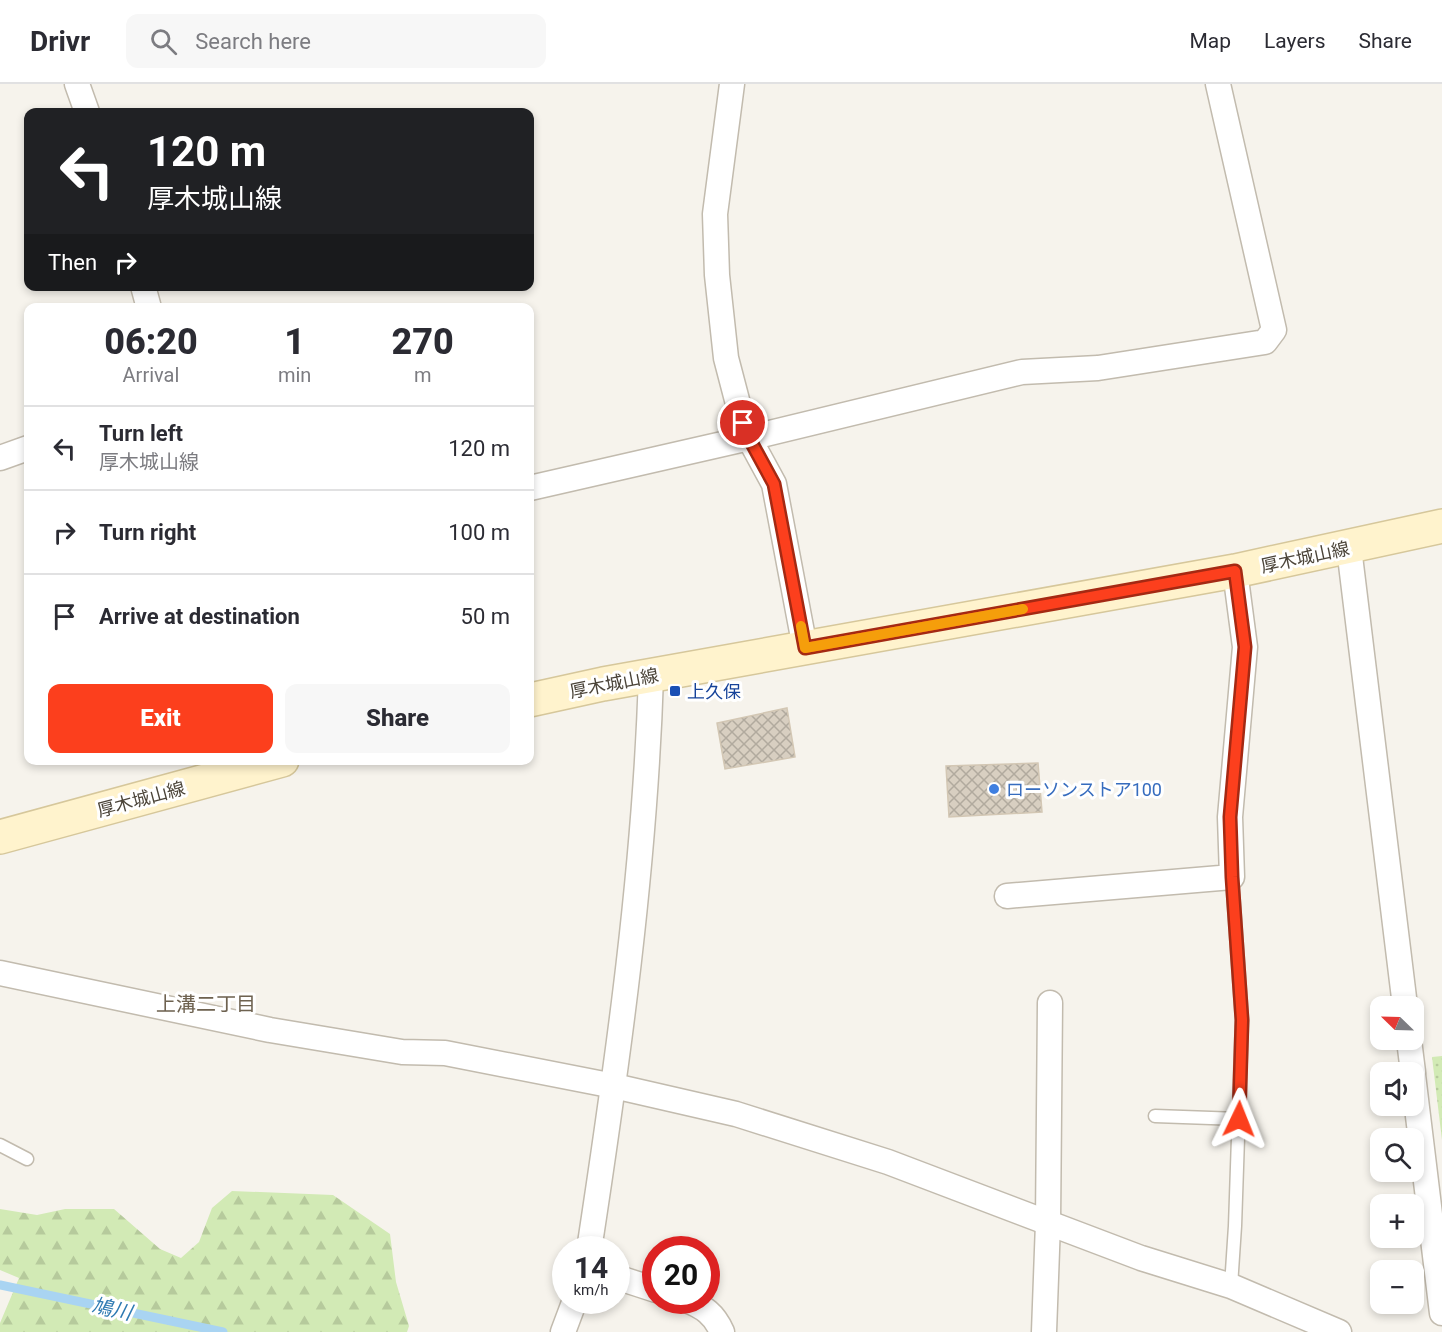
<!DOCTYPE html>
<html lang="en">
<head>
<meta charset="utf-8">
<style>
  body { margin:0; font-family:Roboto,"Noto Sans JP",sans-serif; background:#f7f7f7; color:#2b2b33; height:100vh; display:flex; flex-direction:column; font-size:22px; white-space:nowrap }
  * { box-sizing:border-box; margin:0 }
  p { font-size:20px; color:#7c7c81 }
  .icon { flex:none; width:33px; height:33px; fill:none; stroke:currentColor; stroke-width:2; stroke-linecap:round; stroke-linejoin:round }
  .map { position:relative; flex:1; overflow:hidden }
  .panel { position:absolute; left:24px; top:219px; width:510px; height:462px; display:flex; flex-direction:column; background:#fff; border-radius:12px; box-shadow:0 3px 9px #0003 }
  .panel>* { flex:none }
  .hud { position:absolute; left:24px; top:24px; width:510px; height:183px; border-radius:12px; box-shadow:0 3px 9px #0003; background:#202124; color:#fff; overflow:hidden }
  .needle { width:39px; rotate:293deg }
  .buttons { position:absolute; left:1370px; top:912px; display:grid; gap:12px }
  .buttons a { display:grid; place-items:center; width:54px; height:54px; border-radius:12px; background:#fff; box-shadow:0 3px 9px #0003; font-size:30px }
  .speed { position:absolute; left:552px; top:1152px; display:flex; gap:12px; font-size:30px; font-weight:700; text-align:center }
  .speed>* { display:grid; place-content:center; width:78px; height:78px; border-radius:50%; background:#fff; box-shadow:0 3px 9px #0003; line-height:1 }
  .speed small { font-size:15px; font-weight:400 }
  .speed .limit { border:9px solid #d22; background:#fff; color:#111 }
  .pin { position:absolute; display:grid; place-items:center; width:51px; height:51px; color:#fff; margin:-26px; border:3px solid #fff; border-radius:50%; box-shadow:0 2px 6px #0007 }
  .me { position:absolute; width:66px; margin:-33px; rotate:2deg; stroke-linejoin:round; filter:drop-shadow(0 0 4px #0008) }
  .turn { display:flex; align-items:center; gap:21px; height:126px; padding:0 24px; font-size:27px }
  .turn .icon { width:78px; height:78px; stroke-width:2.5 }
  .turn b { display:block; font-size:42px; line-height:51px }
  .then { display:flex; align-items:center; height:57px; padding:0 24px; background:#0003; gap:12px; font-size:22px }
  .eta { display:flex; justify-content:space-evenly; align-items:center; height:102px; text-align:center }
  .eta b { font-size:36px; font-weight:800; line-height:42px }
  .cta { display:flex; gap:12px; margin-top:auto; padding:12px 24px }
  .cta a { flex:1; height:69px; border-radius:12px; background:#fc3f1d; color:#fff; font-size:24px; font-weight:800; line-height:69px; text-align:center }
  .cta a+a { background:#f7f7f7; color:#2b2b33 }
  ul { padding:0; list-style:none }
  li { display:flex; align-items:center; gap:18px; height:84px; padding:0 24px; border-top:2px solid #e1e1e2 }
  li div { flex:1 }
  li b { display:block; font-size:22px }
  li em { font-style:normal }
  header { display:flex; align-items:center; gap:36px; box-sizing:border-box; height:84px; padding:0 30px; background:#fff; border-bottom:2px solid #e1e1e2 }
  header strong { font-size:28px }
  nav { display:flex; gap:33px; margin-inline-start:auto; font-size:21px }
  .search { width:420px; height:54px; background:#f7f7f7; display:flex; align-items:center; gap:15px; box-sizing:border-box; padding:0 21px; border-radius:12px; color:#7c7c81; font-size:22px }
  .map>svg:first-child { display:block }
</style>
</head>
<body>
<header>
<strong>Drivr</strong>
<div class="search"><svg class="icon" aria-label="search" viewBox="0 0 24 24"><circle cx="10" cy="10" r="6"/><path d="M15 15l6 6"/></svg>Search here</div>
<nav><a>Map</a><a>Layers</a><a>Share</a></nav>
</header>
<div class="map">
<svg width="1442" height="1248" viewBox="0 0 1442 1248">
  <defs>
    <pattern id="forest-firs" width="22" height="20" patternUnits="userSpaceOnUse" patternTransform="scale(1.5)"><rect width="22" height="20" fill="#d2eab5"/><path d="M5 1l3.5 6h-7zM16 11l3.5 6h-7z" fill="#b6ca9c"/></pattern>
    <pattern id="park-dots" width="8" height="8" patternUnits="userSpaceOnUse" patternTransform="scale(1.5)"><rect width="8" height="8" fill="#d2eab5"/><path d="M2 2h.1M6 6h.1" fill="none" stroke="#b6ca9c" stroke-width="1.8" stroke-linecap="round"/></pattern>
    <pattern id="building-cross-hatch" width="8" height="8" patternUnits="userSpaceOnUse" patternTransform="scale(1.5)"><rect width="8" height="8" fill="#d8cfc1"/><path d="M0 0l8 8M0 8l8-8" fill="none" stroke="#b1aa9e"/></pattern>
  </defs>
  <rect width="100%" height="100%" fill="#f6f3ec"/>
  <path fill="url(#forest-firs)" d="M232 1107 333 1111 390 1150 396 1198 409 1242 407 1248H0V1239L19 1194 0 1186V1125L37 1131 65 1125H114L160 1165 181 1174 199 1158 212 1124Z"/>
  <path fill="url(#park-dots)" d="M1442 972V1056L1432 973Z"/>
  <g fill="none" stroke-linecap="round" stroke-linejoin="round">
    <path stroke="#a9d4f2" stroke-width="9" d="M0 1201 223 1248"/>
  </g>
  <g fill="url(#building-cross-hatch)" stroke="#d3c7b4" stroke-width="1.5">
    <path d="M787 624 795 673 725 685 717 639Z"/>
    <path d="M1038 679 1042 728 949 733 946 682Z"/>
  </g>
  <g fill="none" stroke-linecap="round" stroke-linejoin="round">
    <g stroke="#c2bbae" stroke-width="15">
      <g id="service">
        <path d="M1155 1032 1239 1035"/>
        <path d="M0 1061 27 1075"/>
        <path d="M1231 1202 1235 1142 1242 936 1232 793"/>
      </g>
    </g>
    <g stroke="#c2bbae" stroke-width="27">
      <g id="minor">
        <path d="M77 0 87 28"/>
        <path d="M732 0 715 130 717 191 726 274 743 339 749 354 774 400 805 564"/>
        <path d="M143 202 149 224"/>
        <path d="M0 374 28 364"/>
        <path d="M530 404 749 354 1022 288 1098 284 1265 258 1274 246 1218 0"/>
        <path d="M1349 464 1405 922"/>
        <path d="M1007 812 1232 793 1230 733 1245 563 1235 487"/>
        <path d="M0 889 270 946 402 968 445 969 614 1002 736 1030 888 1078 1141 1174 1231 1202 1339 1248"/>
        <path d="M1409 956 1413 988"/>
        <path d="M1413 991 1442 1229"/>
        <path d="M589 1166C618 976 645 784 651 592"/>
        <path d="M616 1193 656 1206"/>
        <path d="M686 1216C704 1223 714 1230 722 1248"/>
        <path d="M563 1248 575 1216"/>
        <path d="M1044 1248 1048 1139 1050 919"/>
      </g>
    </g>
    <g stroke="#d6c79b" stroke-width="36">
      <g id="secondary">
        <path d="M530 616 603 600 1235 487 1442 442"/>
        <path d="M0 753 282 676"/>
      </g>
    </g>
    <use href="#service" stroke="#fff" stroke-width="12"/>
    <use href="#minor" stroke="#fff" stroke-width="24"/>
    <use href="#secondary" stroke="#fff3cd" stroke-width="33"/>
  </g>
  <g fill="none" stroke-linecap="round" stroke-linejoin="round">
    <g stroke="#a42913" stroke-width="15">
      <path id="route" d="M743 339 749 354 774 400 805 564 1235 487 1245 563 1230 733 1232 793 1242 936 1239 1035"/>
    </g>
    <use href="#route" stroke="#fc3f1d" stroke-width="10"/>
    <path stroke="#f59e0b" stroke-width="10" d="M801 542 805 564 1023 525"/>
  </g>
  <rect fill="#1a4fb4" stroke="#fff" stroke-width="2" x="669" y="601" width="12" height="12" rx="3"/>
  <circle fill="#3f7fe0" stroke="#fff" stroke-width="2" cx="994" cy="705" r="6"/>
  <g text-anchor="middle" dominant-baseline="central" stroke-width="6" stroke-linejoin="round" paint-order="stroke">
    <g font-size="18" fill="#4b4439" stroke="#fff">
      <text transform="translate(1305 473) rotate(-12)">厚木城山線</text>
      <text transform="translate(614 599) rotate(-11)">厚木城山線</text>
      <text transform="translate(141 715) rotate(-15)">厚木城山線</text>
    </g>
    <g font-size="18" fill="#164399" stroke="#fff" text-anchor="start">
      <text x="687" y="607">上久保</text>
    </g>
    <g font-size="18" fill="#366cbe" stroke="#fff" text-anchor="start">
      <text x="1006" y="705">ローソンストア100</text>
    </g>
    <g font-size="20" fill="#6e6250" stroke="#fff">
      <text x="206" y="920">上溝二丁目</text>
    </g>
    <g font-size="20" font-style="italic" fill="#2e7ab2" stroke="#fff">
      <text transform="translate(112 1225) rotate(12)">鳩川</text>
    </g>
  </g>
</svg>
<div class="buttons">
<a><svg class="needle" viewBox="-14 -14 28 28"><path d="M0-13l5 13h-10z" fill="#e53935"/><path d="M0 13l5-13h-10z" fill="#7c7c81"/></svg></a>
<a><svg class="icon" aria-label="sound" viewBox="0 0 24 24"><path d="M4 9h4l5-4v14l-5-4H4zM17 9q2 3 0 6"/></svg></a>
<a><svg class="icon" aria-label="search" viewBox="0 0 24 24"><circle cx="10" cy="10" r="6"/><path d="M15 15l6 6"/></svg></a>
<a>+</a>
<a>−</a>
</div>
<div class="speed"><div>14<small>km/h</small></div><div class="limit">20</div></div>
<div class="pin" style="left:743px;top:339px;background:#d93025"><svg class="icon" aria-label="arrive" viewBox="0 0 24 24"><path d="M6 21V4h12l-3 4 3 4H6"/></svg></div>
<svg class="me" style="left:1239px;top:1035px" viewBox="-20 -20 40 40"><path d="M0-17L14 15 0 8-14 15z" fill="#fc3f1d" stroke="#fff" stroke-width="4"/></svg>
<div class="hud">
<div class="turn"><svg class="icon" aria-label="left" viewBox="0 0 24 24"><path d="M17 20v-9H6M10 6l-5 5 5 5"/></svg><div><b>120 m</b>厚木城山線</div></div>
<div class="then">Then<svg class="icon" aria-label="right" viewBox="0 0 24 24"><path d="M7 20v-9h11M14 6l5 5-5 5"/></svg></div>
</div>
<section class="panel">
<div class="eta">
<div><b>06:20</b><p>Arrival</p></div>
<div><b>1</b><p>min</p></div>
<div><b>270</b><p>m</p></div>
</div>
<ul>
<li><svg class="icon" aria-label="left" viewBox="0 0 24 24"><path d="M17 20v-9H6M10 6l-5 5 5 5"/></svg><div><b>Turn left</b><p>厚木城山線</p></div><em>120 m</em></li>
<li><svg class="icon" aria-label="right" viewBox="0 0 24 24"><path d="M7 20v-9h11M14 6l5 5-5 5"/></svg><div><b>Turn right</b></div><em>100 m</em></li>
<li><svg class="icon" aria-label="arrive" viewBox="0 0 24 24"><path d="M6 21V4h12l-3 4 3 4H6"/></svg><div><b>Arrive at destination</b></div><em>50 m</em></li>
</ul>
<div class="cta"><a>Exit</a><a>Share</a></div>
</section>
</div>
</body>
</html>
